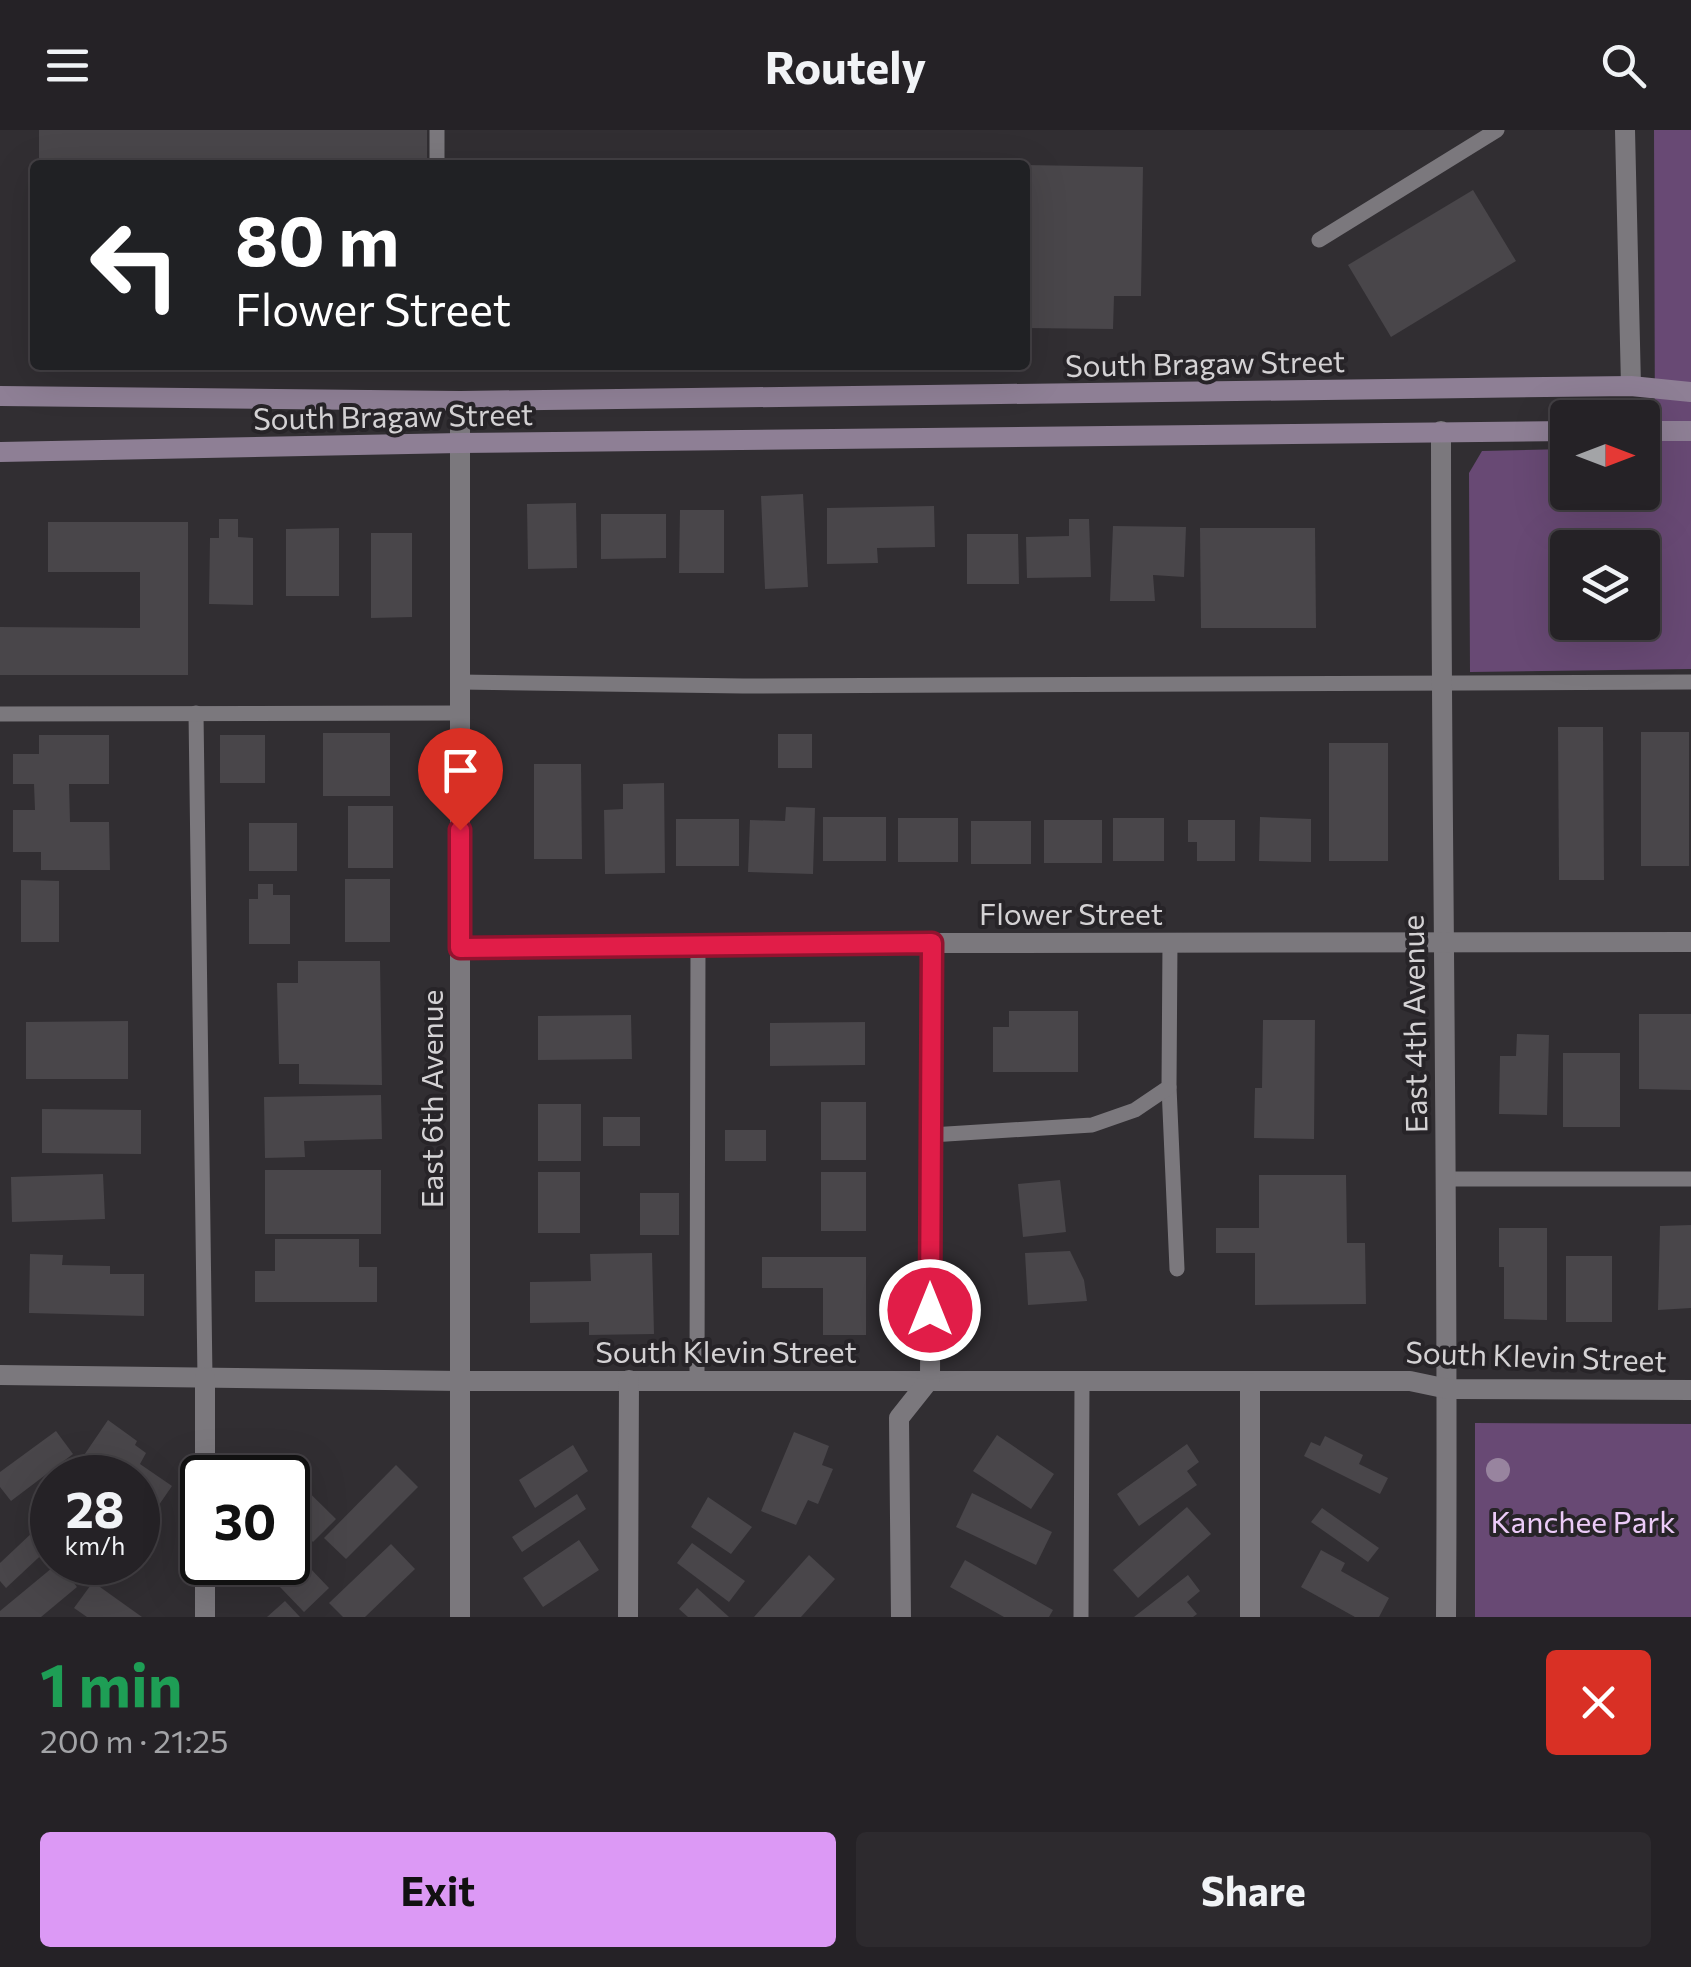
<!DOCTYPE html>
<html lang="en">
<head>
<meta charset="utf-8">
<style>
  body { margin:0; font-family:Commissioner,sans-serif; background:#2d2a2e; color:#f1f3f6; height:100vh; display:flex; flex-direction:column; font-size:38px; white-space:nowrap }
  * { box-sizing:border-box; margin:0 }
  p { font-size:32px; color:#a3a4a7 }
  .icon { flex:none; width:55px; height:55px; fill:none; stroke:currentColor; stroke-width:2; stroke-linecap:round; stroke-linejoin:round }
  .map { position:relative; height:1487px; overflow:hidden }
  .details { display:flex; flex-direction:column; background:#252226; flex:1 }
  .details>* { flex:none }
  .hud { position:absolute; left:30px; top:30px; width:1000px; height:210px; border-radius:10px; box-shadow:0 10px 40px #0002,0 0 0 2px #423f43; background:#202124; color:#fff; overflow:hidden }
  .needle { width:65px; rotate:90deg }
  .controls { position:absolute; left:1550px; top:270px; display:grid; gap:20px }
  .controls a { display:grid; place-items:center; width:110px; height:110px; border-radius:10px; background:#252226; box-shadow:0 10px 40px #0002,0 0 0 2px #423f43; font-size:50px }
  .speed { position:absolute; left:30px; top:1325px; display:flex; gap:20px; font-size:50px; font-weight:700; text-align:center }
  .speed>* { display:grid; place-content:center; width:130px; height:130px; border-radius:50%; background:#252226; box-shadow:0 10px 40px #0002,0 0 0 2px #423f43; line-height:1 }
  .speed small { font-size:25px; font-weight:400 }
  .speed .limit { border:5px solid #111; border-radius:15px; background:#fff; color:#111 }
  .pin { position:absolute; display:grid; place-items:center; width:85px; height:85px; color:#fff; margin:-102px -42px; border-radius:50% 50% 50% 0; rotate:-45deg; box-shadow:0 0 10px #0007 }
  .pin .icon { rotate:45deg }
  .me { position:absolute; width:110px; margin:-55px; rotate:0deg; stroke-linejoin:round; filter:drop-shadow(0 0 8px #0008) }
  .turn { display:flex; align-items:center; gap:35px; height:210px; padding:0 40px; font-size:45px }
  .turn .icon { width:130px; height:130px; stroke-width:2.5 }
  .turn b { display:block; font-size:70px; line-height:85px }
  .round { display:grid; place-items:center; flex:none; width:105px; height:105px; border-radius:10px; background:#2d2a2e }
  .summary { display:flex; align-items:center; justify-content:space-between; height:170px; padding:0 40px }
  h1 { font-size:60px; font-weight:700; line-height:75px; color:#1e9e55 }
  .button { display:flex; gap:20px; margin-top:auto; padding:20px 40px }
  .button a { flex:1; height:115px; border-radius:10px; background:#dc99f5; color:#111; font-size:40px; font-weight:700; line-height:115px; text-align:center }
  .button a+a { background:#2d2a2e; color:#f1f3f6 }
  header { display:flex; justify-content:space-between; align-items:center; height:130px; padding:0 40px; background:#252226; font-size:45px; font-weight:700 }
  .map>svg:first-child { display:block }
</style>
</head>
<body>
<header><svg class="icon" aria-label="menu" viewBox="0 0 24 24"><path d="M4 6h16M4 12h16M4 18h16"/></svg>Routely<svg class="icon" aria-label="search" viewBox="0 0 24 24"><circle cx="10" cy="10" r="6"/><path d="M15 15l6 6"/></svg></header>
<div class="map">
<svg width="1691" height="1487" viewBox="0 0 1691 1487">
  <rect width="100%" height="100%" fill="#312e32"/>
  <g fill="#684974" fill-rule="evenodd">
    <path d="M1654 0H1691V539L1470 542 1469 343 1482 321 1567 319 1568 362H1642L1643 321 1655 320ZM1568 418H1642V492H1568Z"/>
    <path d="M1475 1293 1691 1294V1487H1475Z"/>
  </g>
  <g fill="#49464a">
    <rect x="39" y="0" width="388" height="35"/>
    <path d="M1025 35 1143 37 1141 166H1114L1113 199 1025 198Z"/>
    <path d="M1473 60 1516 131 1391 207 1348 135Z"/>
    <path d="M803 364 808 457 765 459 761 366Z"/>
    <path d="M576 373 577 438 528 439 527 374Z"/>
    <path d="M934 376 935 417 877 418 878 433 827 434V378Z"/>
    <path d="M680 380H724V443H679Z"/>
    <path d="M601 384H666V428L601 429Z"/>
    <path d="M219 389H238V407L253 408V475L209 474 210 408H219Z"/>
    <path d="M1069 389H1089L1091 447 1027 448 1026 407 1069 406Z"/>
    <path d="M48 392H188V545H0V497L140 498V442H48Z"/>
    <path d="M1113 396 1186 397 1184 447 1153 445 1155 471H1110Z"/>
    <path d="M339 398V466H286V399Z"/>
    <path d="M1200 398H1315L1316 498H1201Z"/>
    <path d="M371 403H412V487L371 488Z"/>
    <path d="M967 404H1018L1019 454H967Z"/>
    <path d="M1558 597H1603L1604 750H1559Z"/>
    <rect x="1641" y="602" width="48" height="134"/>
    <rect x="323" y="603" width="67" height="63"/>
    <rect x="778" y="604" width="34" height="34"/>
    <path d="M39 605H109V654H69L70 692H109L110 740H41V722H13V680H35L34 654H13V624H39Z"/>
    <rect x="220" y="605" width="45" height="48"/>
    <rect x="1329" y="613" width="59" height="118"/>
    <path d="M534 634H581L582 729H534Z"/>
    <path d="M664 653 665 743 605 744 604 680 623 679V654Z"/>
    <rect x="348" y="676" width="45" height="62"/>
    <path d="M786 677 815 678 813 744 748 742 750 690 785 691Z"/>
    <rect x="823" y="687" width="63" height="44"/>
    <path d="M1260 687 1311 689V732L1259 731Z"/>
    <rect x="898" y="688" width="60" height="44"/>
    <rect x="1113" y="688" width="51" height="43"/>
    <rect x="676" y="689" width="63" height="47"/>
    <rect x="1044" y="690" width="58" height="43"/>
    <path d="M1188 690H1235V731H1197V712H1188Z"/>
    <rect x="971" y="691" width="60" height="43"/>
    <rect x="249" y="693" width="48" height="48"/>
    <rect x="345" y="749" width="45" height="63"/>
    <path d="M21 750 59 751V812H21Z"/>
    <path d="M258 754H273V765H290V814H249V769H258Z"/>
    <path d="M298 831H380L382 955 299 954V934H279L277 853H298Z"/>
    <path d="M1009 881H1078V942H993V897H1009Z"/>
    <path d="M1639 884H1691V960L1639 959Z"/>
    <path d="M631 885 632 929 538 930V886Z"/>
    <path d="M1263 890H1315L1314 1009 1254 1008 1255 958H1262Z"/>
    <path d="M128 891V949H26V892Z"/>
    <path d="M865 892V935L770 936V893Z"/>
    <path d="M1517 904 1549 905 1547 985 1499 984 1500 926H1516Z"/>
    <rect x="1563" y="923" width="57" height="74"/>
    <path d="M381 965 382 1009 304 1011 305 1027 265 1028 264 967Z"/>
    <rect x="821" y="972" width="45" height="58"/>
    <rect x="538" y="974" width="43" height="57"/>
    <path d="M42 979 141 980V1024L42 1023Z"/>
    <rect x="603" y="987" width="37" height="29"/>
    <rect x="725" y="1000" width="41" height="31"/>
    <rect x="265" y="1040" width="116" height="64"/>
    <rect x="538" y="1042" width="42" height="61"/>
    <rect x="821" y="1042" width="45" height="59"/>
    <path d="M103 1044 105 1089 12 1092 11 1047Z"/>
    <path d="M1259 1045H1346L1347 1113H1365L1366 1174 1255 1175V1123H1216V1098H1259Z"/>
    <path d="M1060 1050 1066 1102 1023 1107 1018 1054Z"/>
    <rect x="640" y="1063" width="39" height="42"/>
    <path d="M1691 1095V1178L1658 1180 1660 1096Z"/>
    <path d="M1499 1098H1547V1190L1504 1189V1137H1499Z"/>
    <path d="M275 1109H359V1137H377V1172H255V1141H275Z"/>
    <path d="M1070 1121 1084 1150 1087 1171 1028 1175 1025 1123Z"/>
    <path d="M652 1123 654 1204 589 1205V1192L530 1193V1152L591 1151 590 1124Z"/>
    <path d="M30 1124 63 1125 62 1135 110 1136V1144H144V1186L29 1183Z"/>
    <rect x="1566" y="1126" width="46" height="66"/>
    <path d="M762 1127H866V1205H823V1158H762Z"/>
    <path d="M108 1290 137 1311 135 1315 146 1323 140 1334 172 1356 152 1385 138 1375V1348H98L78 1334Z"/>
    <path d="M56 1301 73 1324 11 1371 0 1357V1342Z"/>
    <path d="M794 1302 829 1316 822 1335 833 1339 818 1374 808 1370 796 1395 761 1381Z"/>
    <path d="M997 1305 1054 1344 1031 1379 973 1341Z"/>
    <path d="M1325 1306 1363 1325 1359 1334 1388 1348 1380 1364 1304 1326 1311 1312 1320 1316Z"/>
    <path d="M1187 1314 1199 1332 1187 1341 1197 1355 1139 1396 1117 1364Z"/>
    <path d="M573 1315 588 1341 535 1378 519 1350Z"/>
    <path d="M277 1331 336 1389 313 1412 288 1387V1348H261Z"/>
    <path d="M396 1335 418 1357 346 1429 324 1408Z"/>
    <path d="M972 1363 1052 1402 1036 1435 956 1397Z"/>
    <path d="M577 1364 586 1379 522 1422 512 1407Z"/>
    <path d="M708 1367 752 1397 731 1424 691 1397Z"/>
    <path d="M1187 1377 1211 1404 1138 1468 1113 1440Z"/>
    <path d="M1322 1378 1379 1418 1368 1432 1311 1392Z"/>
    <path d="M52 1384V1415L6 1458 0 1451V1433Z"/>
    <path d="M579 1410 599 1440 543 1477 523 1448Z"/>
    <path d="M692 1413 745 1451 729 1472 677 1433Z"/>
    <path d="M391 1414 415 1439 365 1487H343L329 1473Z"/>
    <path d="M288 1415 329 1458 304 1482 256 1432H288Z"/>
    <path d="M1321 1420 1345 1433 1341 1441 1389 1468 1379 1487H1355L1301 1457Z"/>
    <path d="M809 1425 835 1449 801 1487H754Z"/>
    <path d="M965 1430 1053 1480 1049 1487H1004L950 1457Z"/>
    <path d="M58 1433 77 1457 41 1487H0V1481Z"/>
    <path d="M1188 1445 1200 1461 1187 1472 1197 1484 1193 1487H1134Z"/>
    <path d="M93 1452 142 1487H87L74 1478Z"/>
    <path d="M697 1458 729 1487H688L679 1479Z"/>
    <path d="M285 1471 300 1487H267Z"/>
  </g>
  <g fill="none" stroke-linecap="round" stroke-linejoin="round">
    <g stroke="#7b787d" stroke-width="15">
      <path d="M437 35V0"/>
      <path d="M1319 110 1497 0"/>
      <path d="M460 552 743 556 1691 552"/>
      <path d="M196 583 205 1248"/>
      <path d="M0 584 460 583"/>
      <path d="M1169 957 1177 1139"/>
      <path d="M931 1005 1092 995 1135 980 1169 957 1170 812"/>
      <path d="M1445 1049H1691"/>
      <path d="M697 1250 698 815"/>
      <path d="M1081 1487 1082 1251"/>
    </g>
    <g stroke="#7b787d" stroke-width="20">
      <path d="M1625 0 1631 256"/>
      <path d="M1441 301C1441 696 1449 1092 1446 1487"/>
      <path d="M460 818 932 813 1691 812"/>
      <path d="M0 1245 460 1251H1410L1448 1259 1691 1260"/>
      <path d="M205 1348V1248"/>
      <path d="M205 1487V1432"/>
      <path d="M628 1487 629 1250"/>
      <path d="M901 1487 899 1288 930 1249 932 813"/>
      <path d="M1250 1487V1253"/>
    </g>
    <path stroke="#7b787d" stroke-width="20" d="M460 1487V271"/>
    <g stroke="#8e7f95" stroke-width="20">
      <path d="M0 266 460 271 1631 256 1691 262"/>
      <path d="M1642 301H1691"/>
      <path d="M0 322 460 313 1568 301"/>
    </g>
  </g>
  <circle fill="#98849f" cx="1498" cy="1340" r="12"/>
  <g fill="none" stroke-linecap="round" stroke-linejoin="round">
    <g stroke="#92132f" stroke-width="25">
      <path id="route" d="M460 700V818L932 813 930 1180"/>
    </g>
    <use href="#route" stroke="#e11d48" stroke-width="18"/>
  </g>
  <g text-anchor="middle" dominant-baseline="central" stroke-width="8" stroke-linejoin="round" paint-order="stroke">
    <g font-size="30" fill="#d4d2d4" stroke="#272428">
      <text transform="translate(1205 232) rotate(-1)">South Bragaw Street</text>
      <text transform="translate(393 285) rotate(-1)">South Bragaw Street</text>
      <text x="1071" y="782">Flower Street</text>
      <text transform="translate(1413 894) rotate(-91)">East 4th Avenue</text>
      <text transform="translate(430 969) rotate(-90)">East 6th Avenue</text>
      <text x="726" y="1220">South Klevin Street</text>
      <text transform="translate(1536 1225) rotate(2)">South Klevin Street</text>
    </g>
    <g font-size="30" fill="#eccbf8" stroke="#272428">
      <text x="1583" y="1390">Kanchee Park</text>
    </g>
  </g>
</svg>
<div class="controls">
<a><svg class="needle" viewBox="-14 -14 28 28"><path d="M0-13l5 13h-10z" fill="#e53935"/><path d="M0 13l5-13h-10z" fill="#a3a4a7"/></svg></a>
<a><svg class="icon" aria-label="layers" viewBox="0 0 24 24"><path d="M12 4l9 5-9 5-9-5zM3 14l9 5 9-5"/></svg></a>
</div>
<div class="speed"><div>28<small>km/h</small></div><div class="limit">30</div></div>
<div class="pin" style="left:460px;top:700px;background:#d93025"><svg class="icon" aria-label="arrive" viewBox="0 0 24 24"><path d="M6 21V4h12l-3 4 3 4H6"/></svg></div>
<svg class="me" style="left:930px;top:1180px" viewBox="-20 -20 40 40"><circle r="17" fill="#e11d48" stroke="#fff" stroke-width="3"/><path d="M0-11L8 9 0 5-8 9z" fill="#fff"/></svg>
<div class="hud">
<div class="turn"><svg class="icon" aria-label="left" viewBox="0 0 24 24"><path d="M17 20v-9H6M10 6l-5 5 5 5"/></svg><div><b>80 m</b>Flower Street</div></div>
</div>
</div>
<section class="details">
<div class="summary"><div><h1>1 min</h1><p>200 m · 21:25</p></div><a class="round" style="background:#d93025;color:#fff"><svg class="icon" aria-label="close" viewBox="0 0 24 24"><path d="M6 6l12 12M18 6L6 18"/></svg></a></div>
<div class="button"><a>Exit</a><a>Share</a></div>
</section>
</body>
</html>
